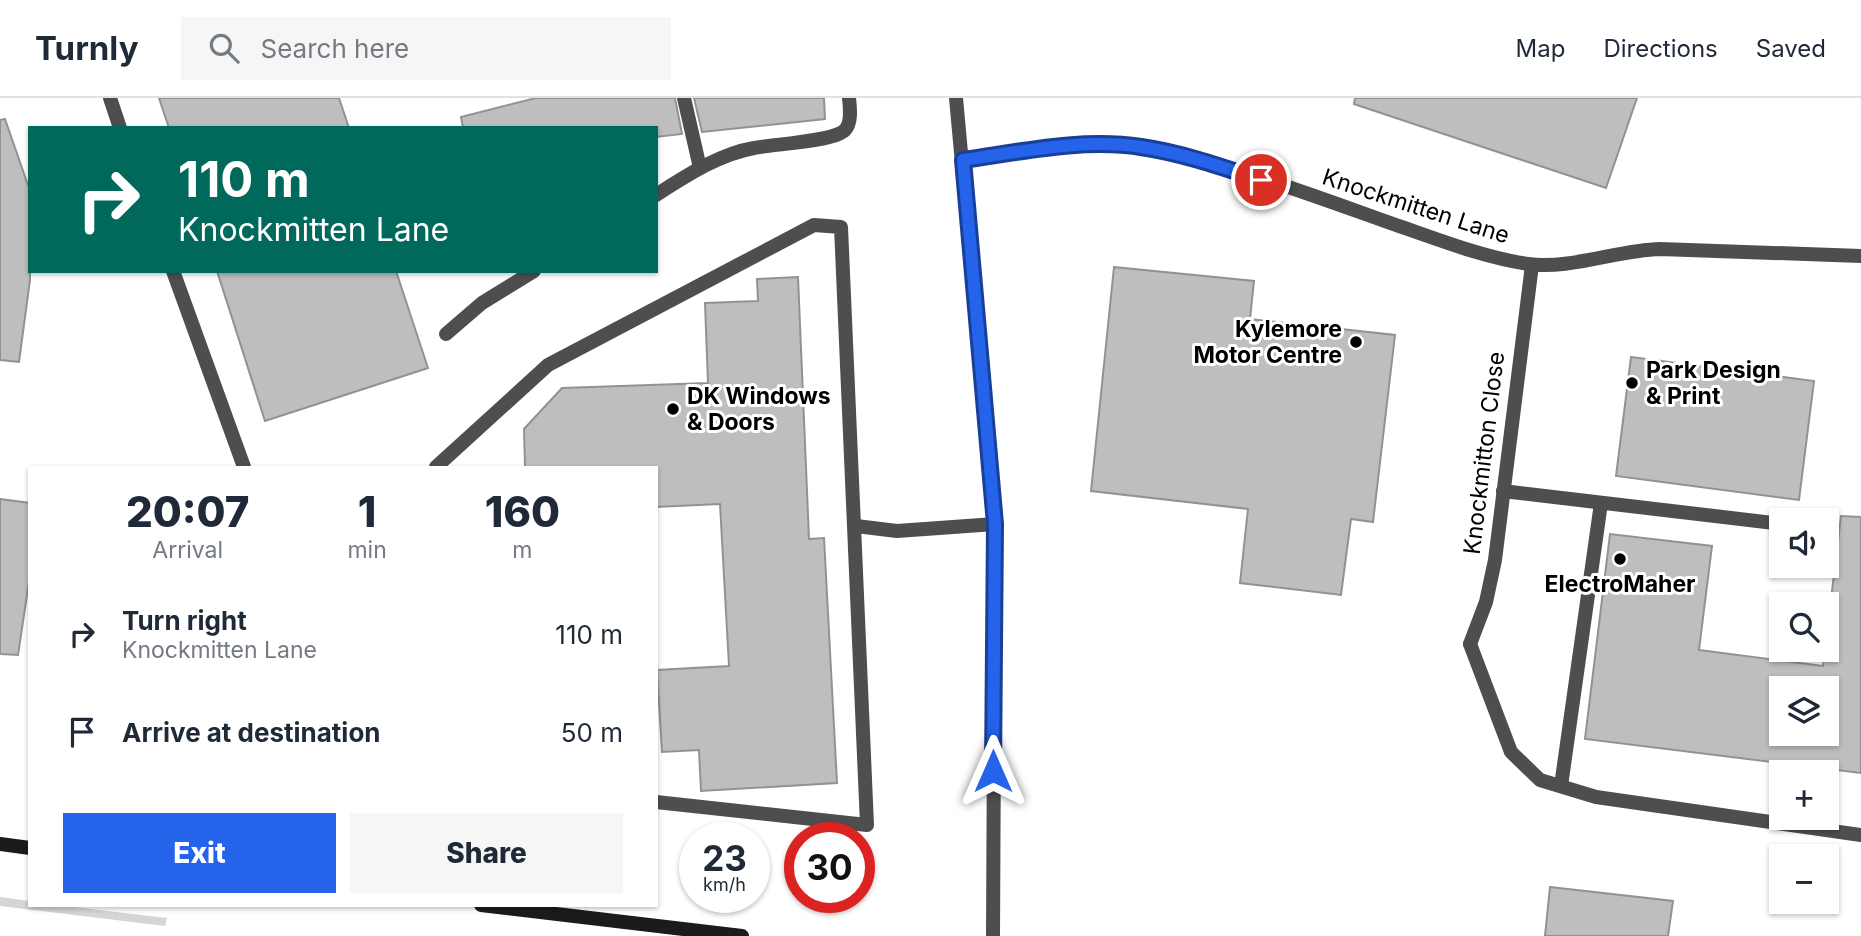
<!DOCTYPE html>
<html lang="en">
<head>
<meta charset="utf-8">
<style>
  body { margin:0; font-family:Inter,sans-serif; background:#f6f6f7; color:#1f2937; height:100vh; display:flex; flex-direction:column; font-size:26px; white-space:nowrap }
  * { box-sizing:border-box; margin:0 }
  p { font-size:23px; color:#747a83 }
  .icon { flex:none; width:38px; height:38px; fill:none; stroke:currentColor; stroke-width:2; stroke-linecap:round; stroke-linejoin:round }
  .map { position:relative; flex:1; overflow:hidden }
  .panel { position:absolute; left:28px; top:368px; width:630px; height:441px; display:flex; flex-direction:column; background:#fff; border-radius:0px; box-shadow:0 2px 5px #0004 }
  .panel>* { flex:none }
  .banner { position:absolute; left:28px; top:28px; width:630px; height:147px; border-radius:0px; box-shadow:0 2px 5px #0004; background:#00695c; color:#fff; overflow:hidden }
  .controls { position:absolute; left:1769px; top:410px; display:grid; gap:14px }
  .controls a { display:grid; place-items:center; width:70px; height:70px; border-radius:0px; background:#fff; box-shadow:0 2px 5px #0004; font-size:35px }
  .speed { position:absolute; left:679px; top:724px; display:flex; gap:14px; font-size:35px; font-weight:700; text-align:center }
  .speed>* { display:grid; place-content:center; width:91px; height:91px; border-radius:50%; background:#fff; box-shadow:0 2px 5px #0004; line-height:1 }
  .speed small { font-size:18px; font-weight:400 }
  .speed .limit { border:10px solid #d22; background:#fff; color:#111 }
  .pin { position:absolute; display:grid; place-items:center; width:60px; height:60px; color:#fff; margin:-30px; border:4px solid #fff; border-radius:50%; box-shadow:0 2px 7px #0007 }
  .me { position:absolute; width:77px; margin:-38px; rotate:0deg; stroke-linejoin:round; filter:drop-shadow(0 0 5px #0008) }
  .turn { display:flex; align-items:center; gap:24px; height:147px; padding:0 35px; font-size:32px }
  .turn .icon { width:91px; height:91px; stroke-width:2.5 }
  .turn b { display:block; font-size:49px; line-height:60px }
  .eta { display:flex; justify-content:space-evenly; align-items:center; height:119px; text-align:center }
  .eta b { font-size:42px; font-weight:800; line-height:49px }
  .primary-button { display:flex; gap:14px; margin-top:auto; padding:14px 35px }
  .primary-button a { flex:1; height:80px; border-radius:0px; background:#2563eb; color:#fff; font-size:28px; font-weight:800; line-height:80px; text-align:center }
  .primary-button a+a { background:#f6f6f7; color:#1f2937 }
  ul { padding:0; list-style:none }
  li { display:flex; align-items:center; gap:21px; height:98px; padding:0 35px }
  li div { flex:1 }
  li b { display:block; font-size:26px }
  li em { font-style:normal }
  header { display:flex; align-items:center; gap:42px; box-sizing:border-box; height:98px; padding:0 35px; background:#fff; border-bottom:2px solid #e0e1e3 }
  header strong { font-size:33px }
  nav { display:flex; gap:38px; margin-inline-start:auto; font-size:24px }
  .search { width:490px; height:63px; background:#f6f6f7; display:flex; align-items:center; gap:18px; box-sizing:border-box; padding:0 24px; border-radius:0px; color:#747a83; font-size:26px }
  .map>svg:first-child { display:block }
</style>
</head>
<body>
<header>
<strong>Turnly</strong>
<div class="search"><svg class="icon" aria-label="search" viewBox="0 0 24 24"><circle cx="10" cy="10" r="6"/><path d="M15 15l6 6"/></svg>Search here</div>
<nav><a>Map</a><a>Directions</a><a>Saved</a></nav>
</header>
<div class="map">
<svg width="1861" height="838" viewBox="0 0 1861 838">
  <rect width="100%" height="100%" fill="#fff"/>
  <path fill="#d5d5d5" d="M0 799 30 803V807H56L167 820 165 828 0 808Z"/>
  <g fill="#bebebe" stroke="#929292" stroke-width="2" fill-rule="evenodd">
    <path d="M159 0H339L349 30H169Z"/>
    <path d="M536 0H675L682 36 656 39V30H463L461 19Z"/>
    <path d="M694 0H824L825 21 702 34Z"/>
    <path d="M1355 0H1637L1606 90 1354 6Z"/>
    <path d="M5 21 30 93V182L19 264 0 262V22Z"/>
    <path d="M1114 169 1254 183 1250 221 1395 237 1373 424 1351 421 1341 497 1240 485 1248 411 1091 393Z"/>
    <path d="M217 173H396L428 270 265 323Z"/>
    <path d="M798 179 809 441 824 440 837 685 701 693 699 652 662 654 657 572 729 568 720 406 656 409V369H525L524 331 562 290 708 285 705 205 758 203 757 181Z"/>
    <path d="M1631 259 1814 283 1799 402 1616 378Z"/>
    <path d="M0 401 30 405V477L18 557 0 556Z"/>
    <path d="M1841 418 1861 419V675L1585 641 1610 436 1712 448 1699 552 1823 568ZM1782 590H1827V635H1782Z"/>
    <path d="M1550 789 1673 803 1668 838H1545Z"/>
  </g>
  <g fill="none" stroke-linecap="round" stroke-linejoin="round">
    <g stroke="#4e4e4e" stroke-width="14">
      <path d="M110 0 120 30"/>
      <path d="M684 0 700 70"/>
      <path d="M656 97C686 78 719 56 754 50 773 46 833 44 845 32 852 25 850 9 849 0"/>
      <path d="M173 173 244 369"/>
      <path d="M446 236 482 205 534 173"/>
      <path d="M436 369 548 267 814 127 841 129 867 727 656 704"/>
      <path d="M1503 393 1782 426"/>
      <path d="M856 428 897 433 995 426"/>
      <path d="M1470 546 1511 654 1540 682 1596 699 1861 737"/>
      <path d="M1561 688 1601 405"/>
    </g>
    <g stroke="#4e4e4e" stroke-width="14">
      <path d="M956 0 995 426 993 838"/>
      <path d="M963 62C1014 55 1092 40 1142 49 1229 65 1314 98 1396 127 1440 142 1482 159 1528 166 1569 172 1618 152 1660 151L1861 158"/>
      <path d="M1470 546 1486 504 1495 462 1532 167"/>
    </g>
    <g stroke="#1b1b1b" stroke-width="14">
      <path d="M0 746 30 750"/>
      <path d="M481 807 742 838"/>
    </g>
  </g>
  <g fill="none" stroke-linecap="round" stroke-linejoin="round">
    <g stroke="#184099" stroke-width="18">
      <path id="route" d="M993 673 995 426 963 62C1020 54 1083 40 1141 49 1182 55 1222 69 1261 82"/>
    </g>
    <use href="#route" stroke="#2563eb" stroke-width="12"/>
  </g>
  <g fill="#000" stroke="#fff" stroke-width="2.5">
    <circle cx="1356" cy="244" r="7"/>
    <circle cx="1632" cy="285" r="7"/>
    <circle cx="673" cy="311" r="7"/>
    <circle cx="1620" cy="461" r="7"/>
  </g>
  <g text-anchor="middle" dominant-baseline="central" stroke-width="6" stroke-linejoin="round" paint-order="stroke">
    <g font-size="23" fill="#000" stroke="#fff">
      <text transform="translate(1416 108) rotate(18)">Knockmitten Lane</text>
      <text transform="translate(1484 355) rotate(-83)">Knockmitton Close</text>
    </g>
    <g font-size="23" font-weight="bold" fill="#000" stroke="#fff" text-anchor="start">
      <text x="1342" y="231" text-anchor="end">Kylemore<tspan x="1342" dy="26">Motor Centre</tspan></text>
      <text x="1646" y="272">Park Design<tspan x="1646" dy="26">&amp; Print</tspan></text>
      <text x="687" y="298">DK Windows<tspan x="687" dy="26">&amp; Doors</tspan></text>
      <text x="1620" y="486" text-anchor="middle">ElectroMaher</text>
    </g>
  </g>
</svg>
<div class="controls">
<a><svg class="icon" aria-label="sound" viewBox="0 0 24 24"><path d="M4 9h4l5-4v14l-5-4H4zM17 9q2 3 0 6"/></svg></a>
<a><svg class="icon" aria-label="search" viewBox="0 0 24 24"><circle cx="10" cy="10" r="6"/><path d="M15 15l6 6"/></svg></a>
<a><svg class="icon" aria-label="layers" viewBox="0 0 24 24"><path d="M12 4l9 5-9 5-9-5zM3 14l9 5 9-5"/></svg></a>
<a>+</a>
<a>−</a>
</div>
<div class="speed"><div>23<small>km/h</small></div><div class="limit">30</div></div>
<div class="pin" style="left:1261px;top:82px;background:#d93025"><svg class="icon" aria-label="arrive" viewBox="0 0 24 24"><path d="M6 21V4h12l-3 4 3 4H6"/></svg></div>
<svg class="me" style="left:993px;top:673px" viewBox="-20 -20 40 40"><path d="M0-17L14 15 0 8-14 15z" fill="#2563eb" stroke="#fff" stroke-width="4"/></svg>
<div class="banner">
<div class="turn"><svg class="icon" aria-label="right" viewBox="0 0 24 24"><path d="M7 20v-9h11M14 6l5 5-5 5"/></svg><div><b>110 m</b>Knockmitten Lane</div></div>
</div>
<section class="panel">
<div class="eta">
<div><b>20:07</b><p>Arrival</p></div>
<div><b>1</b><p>min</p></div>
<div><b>160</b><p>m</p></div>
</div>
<ul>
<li><svg class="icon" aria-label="right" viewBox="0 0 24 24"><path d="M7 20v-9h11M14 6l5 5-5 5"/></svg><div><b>Turn right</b><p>Knockmitten Lane</p></div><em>110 m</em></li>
<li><svg class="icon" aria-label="arrive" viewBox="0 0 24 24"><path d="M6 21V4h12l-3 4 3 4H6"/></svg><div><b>Arrive at destination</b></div><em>50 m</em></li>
</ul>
<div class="primary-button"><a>Exit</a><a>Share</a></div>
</section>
</div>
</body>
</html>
